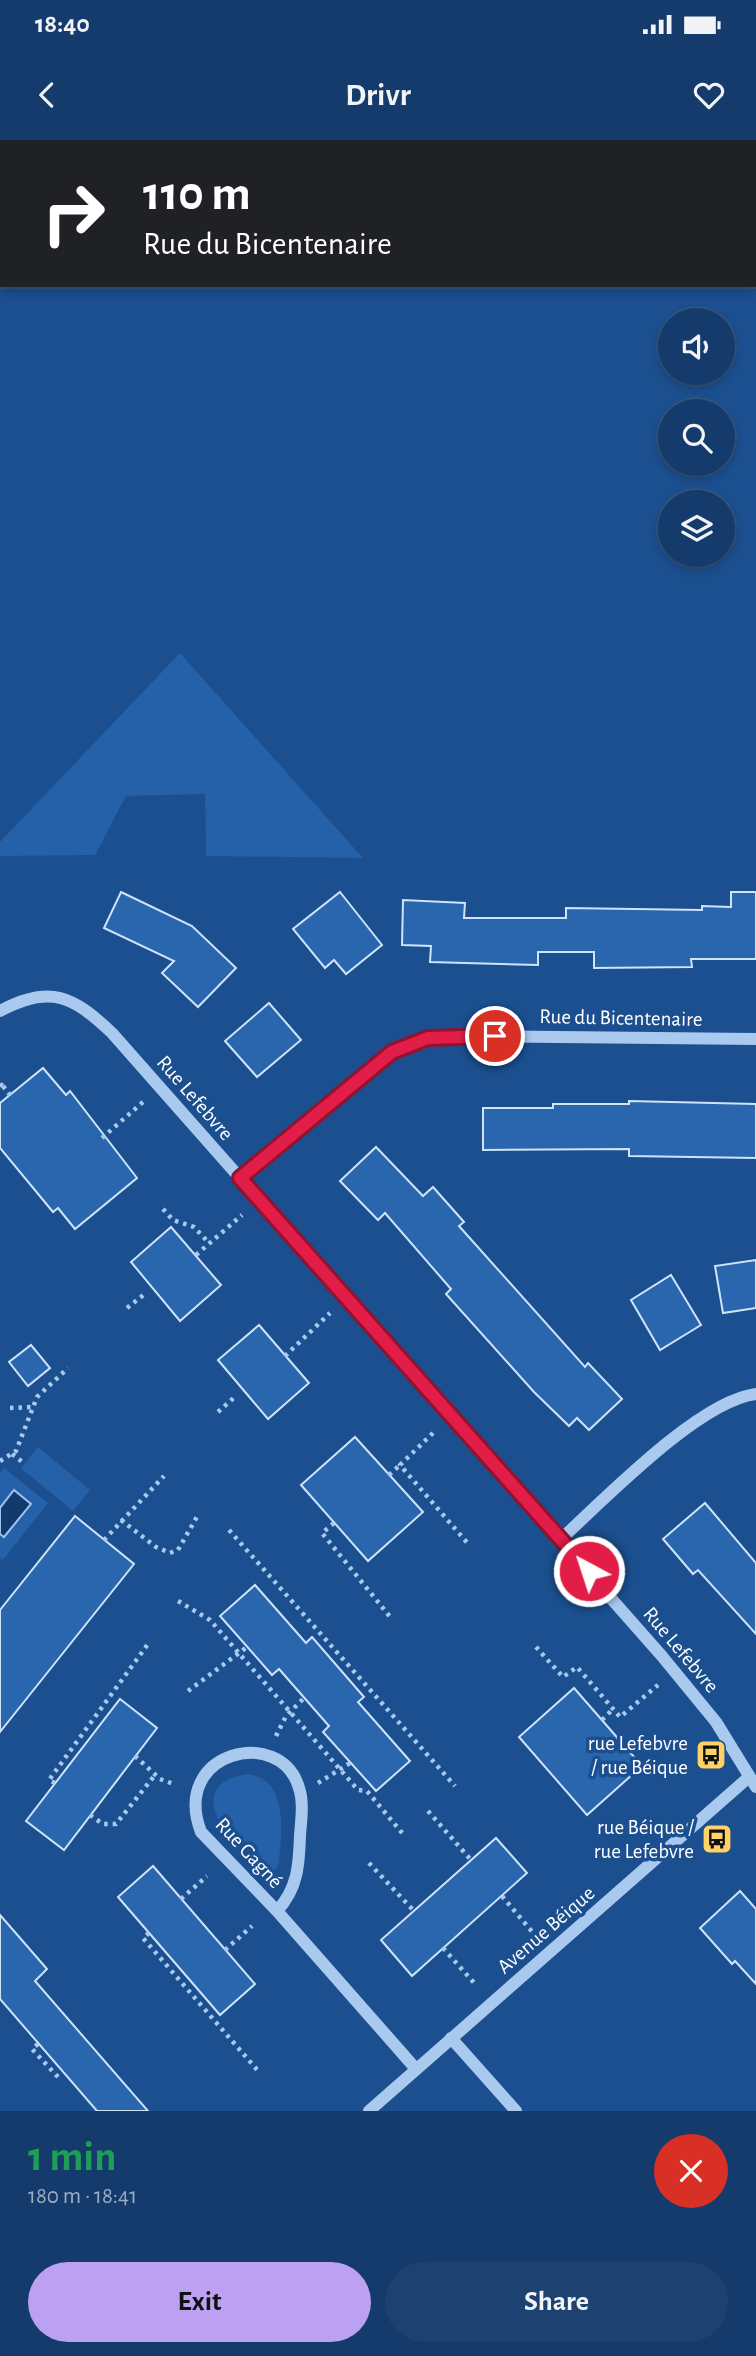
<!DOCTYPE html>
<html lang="en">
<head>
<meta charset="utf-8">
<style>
  body { margin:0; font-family:"Alegreya Sans",sans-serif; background:#1d4271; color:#f1f3f6; height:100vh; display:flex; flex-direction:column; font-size:26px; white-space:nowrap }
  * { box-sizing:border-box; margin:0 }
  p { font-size:23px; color:#9dadc1 }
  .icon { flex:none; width:38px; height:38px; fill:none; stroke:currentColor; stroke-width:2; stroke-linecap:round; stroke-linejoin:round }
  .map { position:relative; height:1971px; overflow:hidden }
  .sheet { display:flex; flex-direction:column; background:#143b6b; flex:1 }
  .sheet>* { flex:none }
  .banner { position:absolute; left:0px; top:0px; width:756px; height:147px; box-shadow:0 4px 10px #0003,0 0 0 2px #33557e; background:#202124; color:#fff; overflow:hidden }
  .controls { position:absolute; left:658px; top:168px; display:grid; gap:14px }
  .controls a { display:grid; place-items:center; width:77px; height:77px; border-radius:50%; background:#143b6b; box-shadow:0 4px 10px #0003,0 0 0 2px #33557e; font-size:35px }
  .pin { position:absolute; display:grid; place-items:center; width:60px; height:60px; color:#fff; margin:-30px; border:4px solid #fff; border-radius:50%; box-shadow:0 2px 7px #0007 }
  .me { position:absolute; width:77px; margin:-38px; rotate:320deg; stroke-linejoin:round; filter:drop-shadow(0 0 5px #0008) }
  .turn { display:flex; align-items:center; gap:24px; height:147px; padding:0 28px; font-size:32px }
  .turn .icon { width:91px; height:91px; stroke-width:2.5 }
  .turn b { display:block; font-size:49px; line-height:60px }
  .round { display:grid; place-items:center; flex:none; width:74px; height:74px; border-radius:37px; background:#1d4271 }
  .head { display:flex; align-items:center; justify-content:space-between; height:119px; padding:0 28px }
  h1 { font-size:42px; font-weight:700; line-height:52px; color:#1e9e55 }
  .cta { display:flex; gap:14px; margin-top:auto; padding:14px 28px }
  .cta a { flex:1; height:80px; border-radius:42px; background:#bca0f2; color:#111; font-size:28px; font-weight:700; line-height:80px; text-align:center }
  .cta a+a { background:#1d4271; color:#f1f3f6 }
  .status { display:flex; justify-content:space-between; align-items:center; height:49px; padding:0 35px; background:#143b6b; direction:ltr }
  .status svg { height:19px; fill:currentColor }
  header { display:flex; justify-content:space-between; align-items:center; height:91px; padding:0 28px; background:#143b6b; font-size:32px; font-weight:700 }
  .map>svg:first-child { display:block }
</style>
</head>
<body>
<div class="status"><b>18:40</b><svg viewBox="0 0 49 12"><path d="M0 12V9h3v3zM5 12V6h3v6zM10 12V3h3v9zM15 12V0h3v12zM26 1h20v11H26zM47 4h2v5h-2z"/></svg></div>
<header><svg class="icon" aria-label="back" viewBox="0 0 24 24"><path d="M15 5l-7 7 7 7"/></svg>Drivr<svg class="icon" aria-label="heart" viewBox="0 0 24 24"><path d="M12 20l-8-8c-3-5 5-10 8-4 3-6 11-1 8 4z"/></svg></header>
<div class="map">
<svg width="756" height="1971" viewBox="0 0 756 1971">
  <rect width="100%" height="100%" fill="#1b4f8f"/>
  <g fill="#2461a8">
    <path d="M180 513 363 718 206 716 205 654 126 656 95 715 0 716V702Z"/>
    <path d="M38 1307 90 1350 73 1371 21 1328Z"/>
    <path d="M4 1328 48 1363 3 1420 0 1418V1333Z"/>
    <path d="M247 1634C290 1638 282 1696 278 1727L270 1733C254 1729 246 1717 236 1706 212 1678 196 1642 247 1634Z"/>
  </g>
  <path fill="#123a6d" stroke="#9cc4f0" stroke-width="2" d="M14 1350 31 1364 4 1397 0 1394V1368Z"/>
  <g fill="#2a66ad" stroke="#cfe3fa" stroke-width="2">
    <path d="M121 752 192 786 236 828 198 867 162 833 174 821 104 788Z"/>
    <path d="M340 752 382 805 346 834 334 820 325 828 293 789Z"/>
    <path d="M731 752H756V819H691L692 827 594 828V812H538V825L430 822 431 806 402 805 403 760 465 763 464 778H566V768L702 770V766L731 767Z"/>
    <path d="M269 863 301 900 257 937 225 901Z"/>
    <path d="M43 928 66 955 70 951 137 1038 75 1089 58 1068 53 1072 0 1008V963Z"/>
    <path d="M629 961 756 964V1018L629 1016V1009L483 1010V968H553V964H629Z"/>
    <path d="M376 1007 423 1056 433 1047 464 1082 459 1086 585 1227 588 1223 622 1259 589 1290 577 1278 569 1286 534 1252 446 1154 451 1149 385 1073 378 1080 340 1041Z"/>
    <path d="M171 1087 221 1145 180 1181 131 1122Z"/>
    <path d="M756 1120V1168L723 1173 715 1126Z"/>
    <path d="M671 1135 701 1185 660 1210 631 1160Z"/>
    <path d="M259 1185 309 1243 268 1279 218 1220Z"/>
    <path d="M31 1205 50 1228 28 1246 9 1222Z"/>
    <path d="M355 1297 423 1372 368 1421 301 1345Z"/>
    <path d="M705 1363 756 1423V1494L698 1430 693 1434 663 1399Z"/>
    <path d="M75 1376 134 1424 0 1592V1470Z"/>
    <path d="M255 1445 306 1503 312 1497 364 1557 358 1562 410 1621 376 1651 323 1592 329 1586 279 1529 272 1535 220 1476Z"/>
    <path d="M574 1548 642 1626 587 1675 519 1597Z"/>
    <path d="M120 1559 157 1588 64 1710 26 1681Z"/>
    <path d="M496 1698 527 1733 412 1836 381 1800Z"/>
    <path d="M153 1726 255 1844 220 1875 118 1757Z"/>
    <path d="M740 1751 756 1769V1844L735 1821 732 1824 700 1788Z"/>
    <path d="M0 1775 47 1829 35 1841 148 1971H97L0 1859Z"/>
  </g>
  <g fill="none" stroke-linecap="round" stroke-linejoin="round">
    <g stroke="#a9c9ee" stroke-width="4.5" stroke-dasharray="3.5 5" stroke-linecap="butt">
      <path d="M0 944 3 946 0 949"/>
      <path d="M3 946 10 955"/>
      <path d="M102 998 143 962"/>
      <path d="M163 1069 173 1080 194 1087 209 1103"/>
      <path d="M196 1115 242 1075"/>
      <path d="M127 1168 146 1153"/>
      <path d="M285 1216 330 1173"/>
      <path d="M10 1268 33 1267"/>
      <path d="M218 1272 237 1255"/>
      <path d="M433 1293 400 1325 470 1406"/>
      <path d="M12 1314 25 1324"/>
      <path d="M0 1321 16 1311 37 1257 68 1228"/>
      <path d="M389 1335 400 1325"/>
      <path d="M121 1380 156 1407 170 1413 178 1410 198 1375"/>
      <path d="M334 1383 322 1393 391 1478"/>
      <path d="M229 1390 455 1646"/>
      <path d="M104 1400 164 1336"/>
      <path d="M178 1461 210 1480 358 1650 367 1651 403 1694"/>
      <path d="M536 1507 563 1537 577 1527 620 1577 658 1545"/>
      <path d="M188 1551 247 1507"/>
      <path d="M602 1580 613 1569"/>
      <path d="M276 1596 286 1576 304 1558"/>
      <path d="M135 1616 160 1639 176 1645"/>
      <path d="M55 1643 49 1640 148 1504"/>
      <path d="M318 1643 350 1623"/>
      <path d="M428 1671 471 1720"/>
      <path d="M90 1675 103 1684H116L155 1635"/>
      <path d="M369 1723 414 1771"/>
      <path d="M502 1756 534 1794"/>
      <path d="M181 1759 207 1736"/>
      <path d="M149 1793 143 1798 259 1932"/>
      <path d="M443 1808 476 1845"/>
      <path d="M225 1810 252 1786"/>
      <path d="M38 1904 32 1909 58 1937"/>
    </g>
    <g stroke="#a9c9ee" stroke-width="12">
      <path d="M0 871C50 844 73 856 112 893L661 1515 716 1582 756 1647"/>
      <path d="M240 1038 392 912 428 898 469 896 756 899"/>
      <path d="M561 1399C606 1358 699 1261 756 1254"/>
      <path d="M277 1771C298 1748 299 1725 300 1696 301 1680 304 1663 299 1648 281 1585 170 1611 201 1692L277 1771 416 1929"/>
      <path d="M451 1898 516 1971"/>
      <path d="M369 1971 749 1637"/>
    </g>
  </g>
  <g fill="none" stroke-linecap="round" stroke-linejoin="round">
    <g stroke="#92132f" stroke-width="18">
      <path id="route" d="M495 896 428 898 392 912 240 1038 589 1431"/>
    </g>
    <use href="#route" stroke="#e11d48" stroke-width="12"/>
  </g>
  <defs>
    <g id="bus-square" transform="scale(1.575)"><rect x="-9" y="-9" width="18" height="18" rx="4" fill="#ffd166" stroke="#1b4f8f"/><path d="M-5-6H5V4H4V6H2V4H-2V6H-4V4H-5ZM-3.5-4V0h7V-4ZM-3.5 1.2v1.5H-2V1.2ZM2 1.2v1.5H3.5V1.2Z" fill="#111"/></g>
  </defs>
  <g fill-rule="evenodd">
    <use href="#bus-square" x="711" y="1615"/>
    <use href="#bus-square" x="717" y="1699"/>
  </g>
  <g text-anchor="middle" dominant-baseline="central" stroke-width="7" stroke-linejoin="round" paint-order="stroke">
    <g font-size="21" fill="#fff" stroke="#1b4f8f">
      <text transform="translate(621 878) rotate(1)">Rue du Bicentenaire</text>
      <text transform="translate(195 958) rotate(49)">Rue Lefebvre</text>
      <text transform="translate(681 1510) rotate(50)">Rue Lefebvre</text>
      <text transform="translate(249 1713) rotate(47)">Rue Gagné</text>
      <text transform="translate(546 1790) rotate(-41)">Avenue Béique</text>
    </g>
    <g font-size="21" fill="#fff" stroke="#1b4f8f" text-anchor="end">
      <text x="688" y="1603">rue Lefebvre<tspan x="688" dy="24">/ rue Béique</tspan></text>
      <text x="694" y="1687">rue Béique /<tspan x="694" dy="24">rue Lefebvre</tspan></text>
    </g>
  </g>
</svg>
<div class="controls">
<a><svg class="icon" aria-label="sound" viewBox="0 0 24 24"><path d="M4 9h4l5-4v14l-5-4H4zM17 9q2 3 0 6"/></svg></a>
<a><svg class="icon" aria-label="search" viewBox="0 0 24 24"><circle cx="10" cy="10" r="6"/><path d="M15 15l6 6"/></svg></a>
<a><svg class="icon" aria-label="layers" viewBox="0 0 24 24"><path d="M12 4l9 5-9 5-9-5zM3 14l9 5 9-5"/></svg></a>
</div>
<div class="pin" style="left:495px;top:896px;background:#d93025"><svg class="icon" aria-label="arrive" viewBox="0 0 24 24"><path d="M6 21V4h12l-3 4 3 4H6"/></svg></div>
<svg class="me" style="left:589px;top:1431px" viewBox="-20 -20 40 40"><circle r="17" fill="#e11d48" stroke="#fff" stroke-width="3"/><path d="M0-11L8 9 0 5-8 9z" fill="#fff"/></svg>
<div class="banner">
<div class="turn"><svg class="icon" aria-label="right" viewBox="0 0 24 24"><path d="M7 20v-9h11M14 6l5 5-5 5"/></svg><div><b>110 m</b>Rue du Bicentenaire</div></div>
</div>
</div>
<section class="sheet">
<div class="head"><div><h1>1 min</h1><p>180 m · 18:41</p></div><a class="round" style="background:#d93025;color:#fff"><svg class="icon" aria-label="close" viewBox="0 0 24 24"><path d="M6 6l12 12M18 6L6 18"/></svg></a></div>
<div class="cta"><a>Exit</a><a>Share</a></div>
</section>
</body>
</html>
